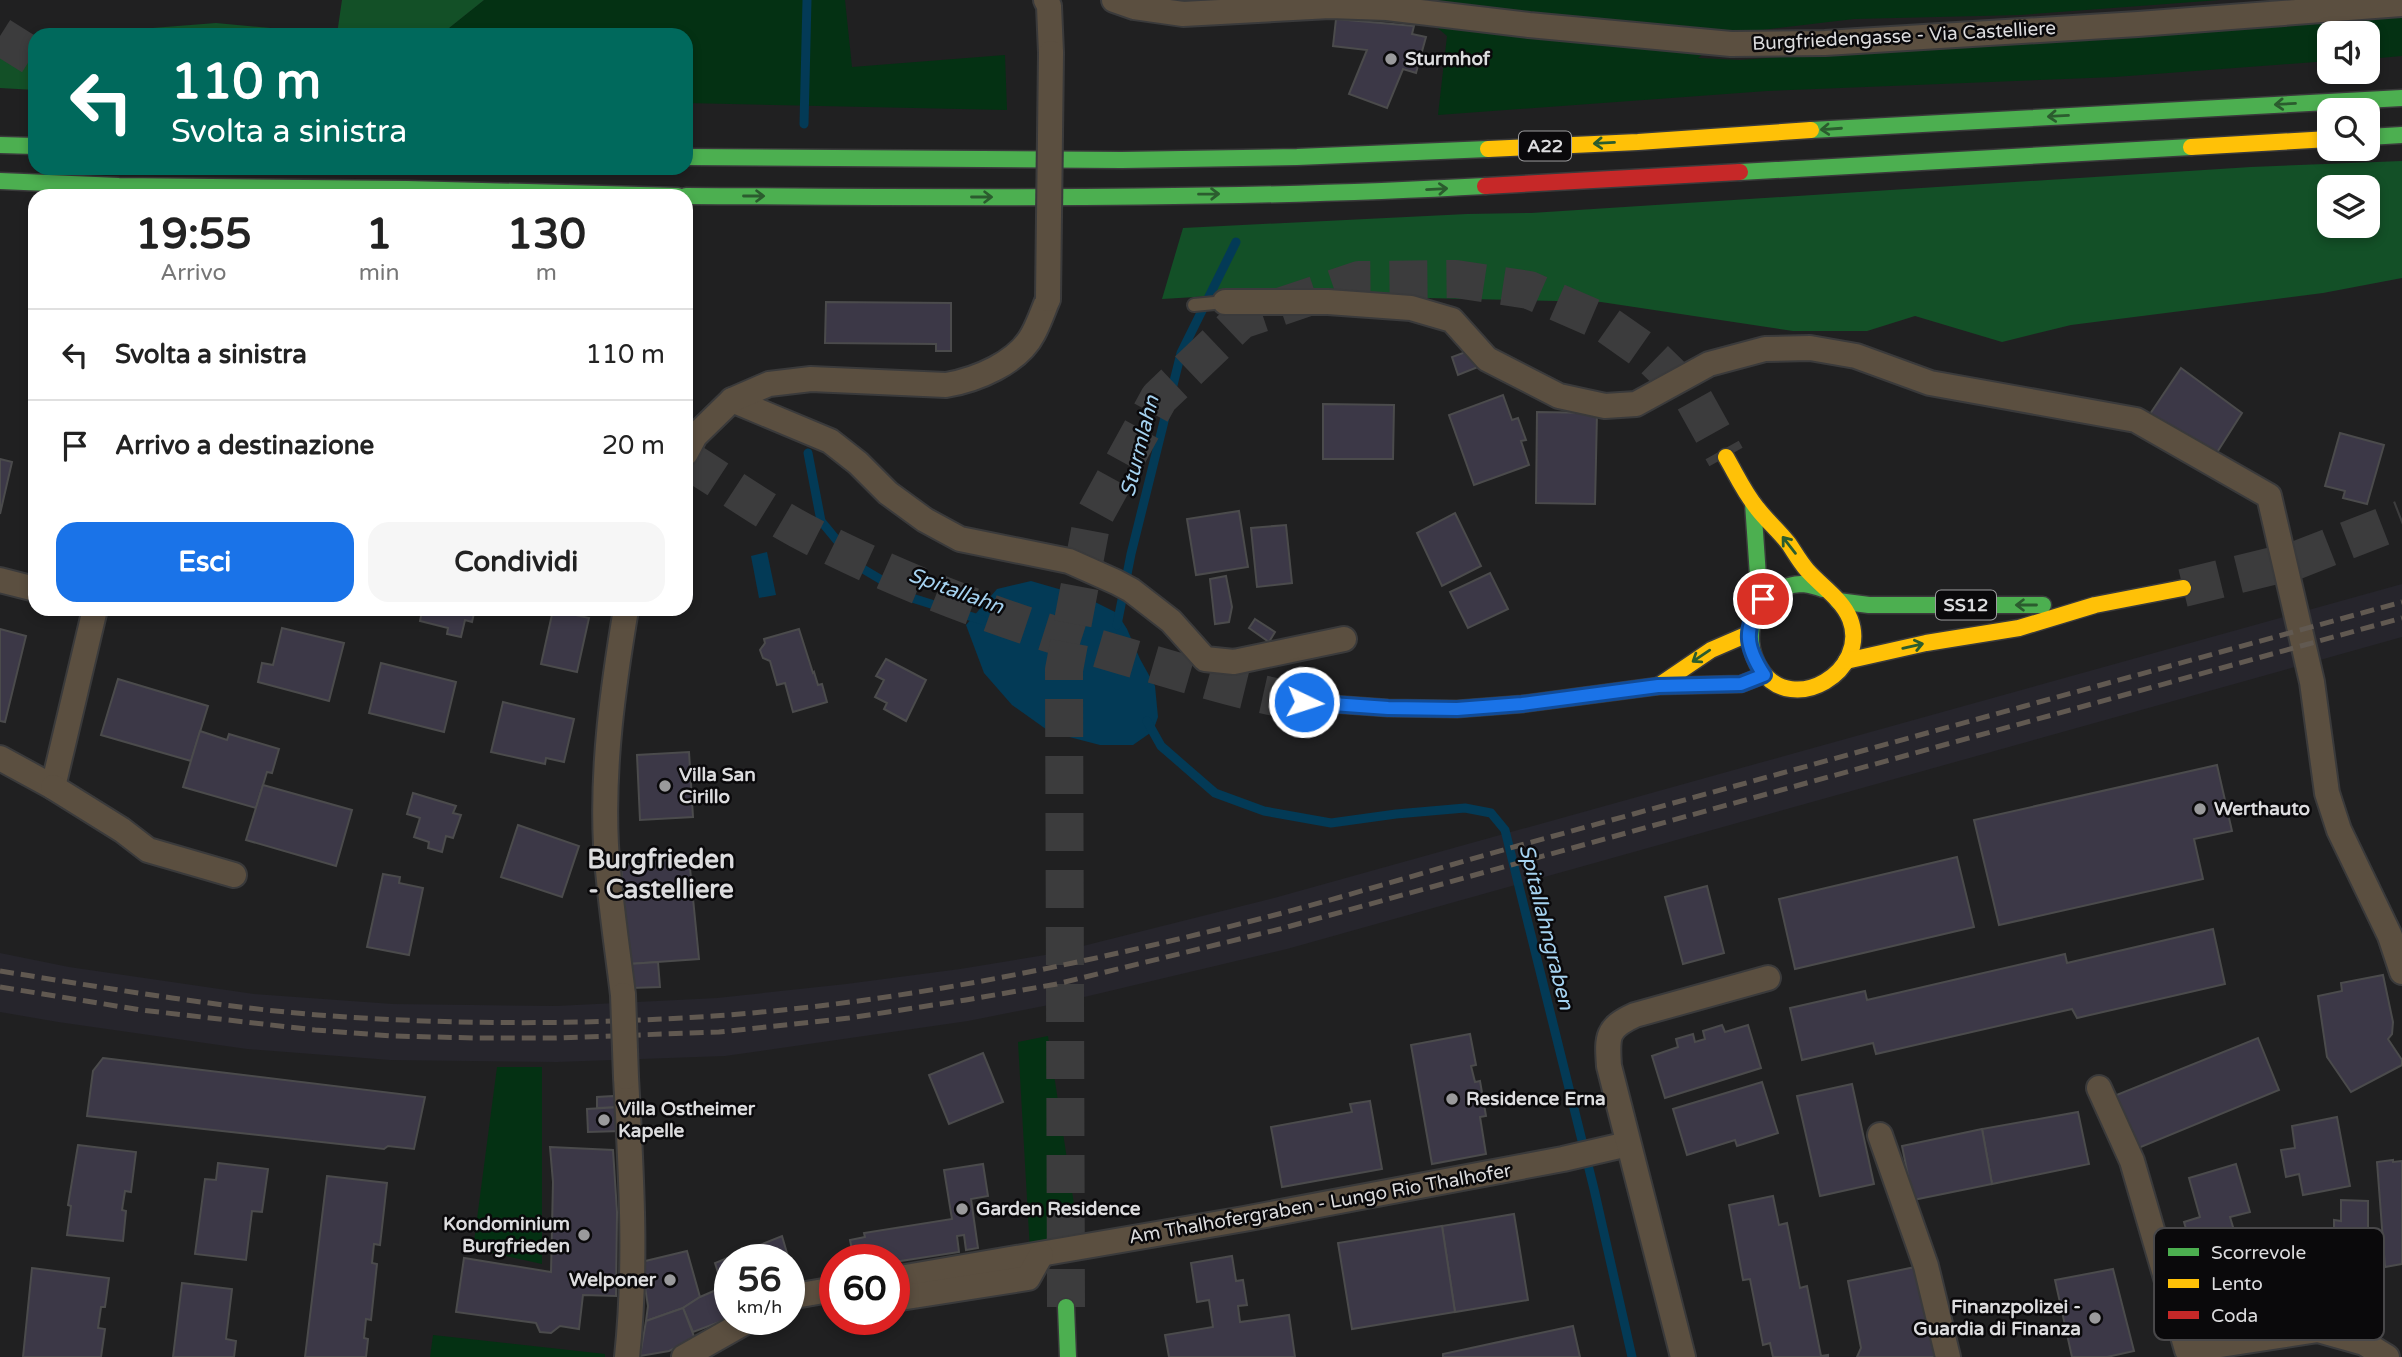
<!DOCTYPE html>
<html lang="it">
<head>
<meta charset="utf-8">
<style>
  body { margin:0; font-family:"Varela Round",sans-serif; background:#f6f6f6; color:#222; height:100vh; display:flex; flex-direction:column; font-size:26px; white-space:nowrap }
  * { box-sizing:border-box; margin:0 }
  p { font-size:23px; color:#767676 }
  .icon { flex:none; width:38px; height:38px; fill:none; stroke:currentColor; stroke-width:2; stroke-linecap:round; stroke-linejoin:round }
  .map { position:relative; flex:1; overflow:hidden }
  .sheet { position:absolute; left:28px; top:189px; width:665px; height:427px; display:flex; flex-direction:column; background:#fff; border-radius:21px; box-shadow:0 4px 10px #0003 }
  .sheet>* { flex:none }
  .guide { position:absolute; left:28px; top:28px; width:665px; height:147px; border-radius:21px; box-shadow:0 4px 10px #0003; background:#00695c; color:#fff; overflow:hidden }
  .buttons { position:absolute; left:2317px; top:21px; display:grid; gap:14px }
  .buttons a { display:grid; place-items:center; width:63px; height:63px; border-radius:14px; background:#fff; box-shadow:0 4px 10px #0003; font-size:35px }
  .speed { position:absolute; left:714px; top:1244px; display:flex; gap:14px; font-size:35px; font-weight:700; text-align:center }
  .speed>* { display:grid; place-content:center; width:91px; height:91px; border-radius:50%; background:#fff; box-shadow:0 4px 10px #0003; line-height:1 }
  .speed small { font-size:18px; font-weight:400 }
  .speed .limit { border:10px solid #d22; background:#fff; color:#111 }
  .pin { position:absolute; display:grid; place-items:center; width:60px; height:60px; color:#fff; margin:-30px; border:4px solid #fff; border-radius:50%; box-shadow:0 2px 7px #0007 }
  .me { position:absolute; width:77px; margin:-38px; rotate:94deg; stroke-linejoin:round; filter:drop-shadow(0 0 5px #0008) }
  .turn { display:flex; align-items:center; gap:24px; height:147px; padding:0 28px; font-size:32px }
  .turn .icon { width:91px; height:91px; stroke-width:2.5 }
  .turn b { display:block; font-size:49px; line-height:60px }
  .eta { display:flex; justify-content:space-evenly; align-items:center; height:119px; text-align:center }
  .eta b { font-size:42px; font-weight:700; line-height:49px }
  .primary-button { display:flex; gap:14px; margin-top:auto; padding:14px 28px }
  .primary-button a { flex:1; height:80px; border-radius:21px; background:#1a73e8; color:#fff; font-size:28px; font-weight:700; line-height:80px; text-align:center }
  .primary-button a+a { background:#f6f6f6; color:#222 }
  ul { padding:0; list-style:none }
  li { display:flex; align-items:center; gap:21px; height:91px; padding:0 28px; border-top:2px solid #e0e0e0 }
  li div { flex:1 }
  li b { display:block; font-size:26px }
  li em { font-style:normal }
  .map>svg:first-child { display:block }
</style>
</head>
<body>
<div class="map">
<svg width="2402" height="1357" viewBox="0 0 2402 1357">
  <rect width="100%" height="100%" fill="#202021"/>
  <path fill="#26252c" d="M2402 584V637L1287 949 1059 1003 968 1021 725 1056 557 1062 390 1060 247 1049 58 1022 0 1012V953L69 967 254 994 393 1004 556 1006 717 998 846 984 960 969 1051 954 1274 898Z"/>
  <g fill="#043113">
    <path d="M484 0H845L852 67 1005 55 1007 110 686 103V35H430L449 28Z"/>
    <path d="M1405 0H2220L2020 15 1854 19 1728 34 1698 58 1740 60 2402 10V56L2368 59V33H2329V61L2115 77 1767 91 1438 115 1447 36Z"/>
    <path d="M1048 1036 1080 1243 1030 1251 1018 1042Z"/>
    <path d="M497 1067H542V1264L473 1249Z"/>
    <path d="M433 1335 605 1354V1357H430Z"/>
  </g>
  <g fill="#135027" fill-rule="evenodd">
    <path d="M342 0H484L449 28 430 35H63L216 23 337 34Z"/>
    <path d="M35 37V90L0 88V40Z"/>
    <path d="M2402 161V278L2323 293 2071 325 2002 342 1915 316 1867 331H1793L1601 302 1246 294 1162 299 1183 228 1467 214 1531 213 2251 167ZM2329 187H2368V226H2329Z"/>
  </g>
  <g fill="#033a56">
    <path d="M767 552 776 595 759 598 751 556Z"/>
    <path d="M1031 581 1083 596 1117 613 1127 629 1140 659 1155 686 1158 717 1153 731 1133 745H1100L1050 732 1012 705 984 673 966 625 997 589Z"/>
  </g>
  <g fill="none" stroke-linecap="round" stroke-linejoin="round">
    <g stroke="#033a56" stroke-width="9">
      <path d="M804 124 807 0"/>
      <path d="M808 453 821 521 858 566 912 598 982 620"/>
      <path d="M1117 625 1131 554 1181 353 1236 242"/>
      <path d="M1147 721 1161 746 1215 793 1264 811 1331 823 1396 814 1465 808 1491 813 1505 830 1594 1189 1632 1357"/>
    </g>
  </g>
  <g fill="#3c3847" stroke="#4b4b4c" stroke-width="2">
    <path d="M1336 19 1414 26 1412 34 1426 37 1416 73 1403 69 1387 108 1349 94 1367 50 1333 46Z"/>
    <path d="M826 302 951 303V351H936V344L825 343Z"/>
    <path d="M1471 350 1478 367 1458 375 1452 357Z"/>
    <path d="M2181 368 2242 413 2214 457 2150 414Z"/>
    <path d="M1503 395 1512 420 1518 418 1526 440 1521 441 1529 465 1474 485 1449 415Z"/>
    <path d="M1323 404 1394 405 1393 459H1323Z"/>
    <path d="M1537 412 1597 413 1595 504 1536 503Z"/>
    <path d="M2340 433 2384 445 2367 504 2343 498 2345 491 2325 486Z"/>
    <path d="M0 459 12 462 0 514Z"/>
    <path d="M1239 511 1248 567 1196 575 1187 519Z"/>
    <path d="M1455 513 1481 566 1442 586 1417 533Z"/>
    <path d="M1286 525 1292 583 1257 587 1251 528Z"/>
    <path d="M1490 573 1508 609 1468 628 1450 592Z"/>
    <path d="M1226 576 1232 607 1229 622 1215 624 1210 579Z"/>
    <path d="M332 609H353L352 614Z"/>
    <path d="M418 609H475L472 622 465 620 461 637 447 634 448 628 420 621 422 611Z"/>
    <path d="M553 610 589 618 577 672 541 664Z"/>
    <path d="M1255 619 1275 632 1269 642 1249 628Z"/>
    <path d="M282 628 344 643 329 701 258 682 262 663 273 665Z"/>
    <path d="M0 629 26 636 5 722 0 721Z"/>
    <path d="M799 629 813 673 814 672 818 685 822 684 827 702 793 712 785 683 777 685 770 661 763 658 760 650 765 643 764 639Z"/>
    <path d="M886 659 926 680 906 721 884 709 887 703 875 697 884 680 876 676Z"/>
    <path d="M381 663 456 682 444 732 369 713Z"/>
    <path d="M118 679 208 706 191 761 101 735Z"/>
    <path d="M503 702 574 719 564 762 546 758 545 764 491 752Z"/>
    <path d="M200 731 227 740 229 734 279 749 272 773 267 772 256 808 183 787Z"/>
    <path d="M689 752 693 817 640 820 637 755Z"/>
    <path d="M2217 765 2232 831 2194 839 2203 879 1999 925 1974 820Z"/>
    <path d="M263 785 352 810 336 866 246 840Z"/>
    <path d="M413 793 456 806 453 813 461 815 453 838 446 836 442 852 428 848 429 842 414 837 420 818 407 814Z"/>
    <path d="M518 825 579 846 562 897 501 877Z"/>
    <path d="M1957 857 1974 927 1795 969 1779 899Z"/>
    <path d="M689 858 699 959 629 964 621 865Z"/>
    <path d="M383 874 400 877 399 883 423 888 409 955 367 947Z"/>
    <path d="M1707 886 1724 953 1683 964 1665 897Z"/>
    <path d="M2213 929 2225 984 2077 1018 2072 1009 1876 1054 1873 1043 1802 1060 1790 1008 1865 991 1867 1000 2065 954 2067 963Z"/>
    <path d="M658 962 660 987 631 988 629 964Z"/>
    <path d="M2383 975 2393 1022 2392 1034 2388 1039 2402 1060V1065L2351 1092 2327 1057 2318 996 2342 991 2341 983Z"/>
    <path d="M1722 1025 1725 1032 1748 1025 1761 1068 1665 1098 1652 1056 1678 1047 1676 1039 1693 1034 1695 1042 1705 1039 1703 1031Z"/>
    <path d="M1470 1034 1476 1065 1471 1066 1475 1082 1480 1081 1486 1116 1480 1117 1486 1154 1432 1164 1411 1045Z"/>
    <path d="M2258 1038 2279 1090 2136 1149 2114 1096Z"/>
    <path d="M983 1053 1003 1102 949 1124 929 1075Z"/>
    <path d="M103 1058 425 1097 414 1149 388 1146 384 1149 87 1116 93 1071Z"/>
    <path d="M1762 1082 1778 1133 1737 1146 1735 1140 1687 1155 1673 1109Z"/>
    <path d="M1852 1084 1874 1184 1820 1196 1797 1096Z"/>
    <path d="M613 1096 620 1100 621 1107 597 1108V1097Z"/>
    <path d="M1370 1101 1382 1169 1282 1187 1271 1127 1352 1112 1350 1104Z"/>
    <path d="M621 1107V1131L588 1132 587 1109Z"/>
    <path d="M2078 1112 2089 1164 1992 1184 1982 1129Z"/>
    <path d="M2337 1117 2350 1186 2303 1195 2299 1174 2286 1177 2281 1150 2295 1148 2292 1126Z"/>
    <path d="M1982 1129 1992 1184 1913 1200 1902 1146Z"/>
    <path d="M78 1145 136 1152 131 1192 125 1191 122 1210 126 1211 123 1241 67 1235 71 1206 68 1205Z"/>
    <path d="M550 1147 613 1150 617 1212 616 1296 583 1295 579 1329 560 1326 551 1333 540 1332 536 1323 456 1312 464 1258 551 1272 553 1182Z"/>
    <path d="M2393 1160V1162L2402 1161V1264L2385 1267 2377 1162Z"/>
    <path d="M218 1163 268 1169 262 1212 252 1211 246 1260 195 1254 205 1179 216 1180Z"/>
    <path d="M983 1164 988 1196 971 1199 978 1248 966 1250 964 1235 957 1236 959 1252 894 1262V1260H854L850 1240 865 1237 864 1233 952 1219 944 1170Z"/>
    <path d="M2236 1164 2250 1212 2230 1217 2236 1237 2256 1231 2273 1288 2225 1302 2214 1266 2198 1271 2184 1222 2200 1217 2189 1178Z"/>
    <path d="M327 1176 387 1183 380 1245 374 1244 372 1263 377 1264 371 1320 366 1319 364 1338 368 1339 366 1357H305Z"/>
    <path d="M1773 1196 1779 1225 1787 1223 1800 1288 1807 1286 1821 1356 1828 1355V1357H1773L1770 1343 1763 1345 1750 1279 1743 1280 1729 1205Z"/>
    <path d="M2341 1200 2368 1201V1312H2334V1220L2341 1221Z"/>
    <path d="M1514 1214 1528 1300 1455 1312 1442 1226Z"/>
    <path d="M1442 1226 1455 1312 1352 1329 1338 1243Z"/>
    <path d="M782 1236 789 1260H730V1303L728 1304 715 1263Z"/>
    <path d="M687 1251 700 1297 683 1308 646 1321 648 1306 641 1262Z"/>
    <path d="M1232 1256 1236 1281 1243 1280 1247 1305 1238 1306 1240 1322 1289 1315 1295 1357H1169L1165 1335 1213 1327 1209 1300 1197 1302 1191 1263Z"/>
    <path d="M1915 1267 1935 1357H1857L1861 1348 1848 1281Z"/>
    <path d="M32 1268 109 1278 105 1307H101L98 1328 105 1329 101 1357H23Z"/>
    <path d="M2113 1269 2134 1351 2107 1357H2072L2055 1280Z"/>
    <path d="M182 1283 232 1289 226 1339 236 1341 234 1357H173Z"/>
    <path d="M723 1287 730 1318 693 1332 683 1308 700 1297Z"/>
    <path d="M683 1308 695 1339 669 1351 640 1356 646 1321Z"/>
    <path d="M1573 1326 1580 1357H1443V1354Z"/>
  </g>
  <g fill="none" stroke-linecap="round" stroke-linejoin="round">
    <g stroke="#3c3c3d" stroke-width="38" stroke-dasharray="38 19" stroke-linecap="butt">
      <path d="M0 36 35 58"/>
      <path d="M686 459C728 485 769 515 813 537 919 591 1030 630 1145 662 1197 677 1250 694 1304 702"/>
      <path d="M2183 588 2297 560 2402 519"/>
      <path d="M1066 1307 1064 670 1092 520 1159 398 1241 320 1359 280 1456 279 1529 290 1603 322 1650 355 1692 396 1726 457"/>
    </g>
    <g stroke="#3a3a3b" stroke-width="16">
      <path id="lane" d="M1194 305 1225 302"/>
    </g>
    <g stroke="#3a3a3b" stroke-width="28">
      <g id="street">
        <path d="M1046 0 1049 6 1051 53"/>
        <path d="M1114 0 1134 7 1183 14 1330 6 1387 8 1529 25 1731 44 1825 43 2138 24 2402 4"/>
        <path d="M1225 302H1328L1411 308 1452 320 1487 359 1559 396 1605 406 1636 404 1709 364 1765 349 1810 348 1856 356 1930 383 2136 420 2269 496 2312 682 2327 793 2339 830 2390 936 2402 972"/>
        <path d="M732 400 830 441 858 463 888 493 925 520 960 539 1069 561 1116 582 1131 590 1171 621 1205 659 1234 662 1344 639"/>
        <path d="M686 453 695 436 732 400 769 384 811 379 946 385C976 380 1018 363 1033 334 1039 323 1043 311 1048 299"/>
        <path d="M0 580 35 589"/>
        <path d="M0 758 53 787 95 609"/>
        <path d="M53 787 122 830 148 850 234 875"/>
        <path d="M623 995C617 945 609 895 606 845 602 766 613 687 626 609"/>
        <path d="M626 1077C631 1171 637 1264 627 1357"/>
        <path d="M2099 1088 2132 1161 2187 1350 2318 1330 2364 1343 2387 1357"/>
        <path d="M1880 1135 1926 1266 1948 1357"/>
        <path d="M894 1279 1244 1219 1563 1159 1628 1144"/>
        <path d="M789 1297 835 1289"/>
        <path d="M894 1299 1028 1278 1041 1255"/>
        <path d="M684 1357 749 1320"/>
        <path d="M1683 1357 1609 1066C1607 1037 1606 1028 1635 1015L1768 978"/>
      </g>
    </g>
    <g stroke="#3a3a3b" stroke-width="19">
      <g id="fast">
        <path d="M1811 130 2402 98"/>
        <path d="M2368 137 2402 135"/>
        <path d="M0 145 35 146"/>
        <path d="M686 157 1122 160 1297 157 1488 149"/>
        <path d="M1740 172 2191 147"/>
        <path d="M0 181 119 186 407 189 678 196"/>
        <path d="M686 196C952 197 1219 201 1485 186"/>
        <path d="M1753 503 1758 576 1763 599"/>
        <path d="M1838 601 1869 605H2043"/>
        <path d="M1761 670C1737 635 1758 586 1801 584 1809 584 1816 587 1823 589"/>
        <path d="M1304 702 1388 708 1457 709 1522 704 1658 686 1741 684 1764 675"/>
        <path d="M1066 1307 1068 1357"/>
      </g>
    </g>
    <g stroke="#3a3a3b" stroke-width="19">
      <g id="slow">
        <path d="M2191 147 2329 139"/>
        <path d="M1488 149 1638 142 1811 130"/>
        <path d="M1726 457C1736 474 1744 492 1757 508 1767 521 1779 531 1789 544 1795 553 1800 562 1807 570 1821 586 1842 599 1850 619 1870 671 1793 717 1761 670"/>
        <path d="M1846 661 1926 643 2019 628 2095 605 2183 588"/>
        <path d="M1658 686 1711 650 1748 634"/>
      </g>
    </g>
    <g stroke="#3a3a3b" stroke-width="19">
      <path id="jam" d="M1485 186 1740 172"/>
    </g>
    <use href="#lane" stroke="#5b4f40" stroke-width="12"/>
    <use href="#street" stroke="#5b4f40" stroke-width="24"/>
    <use href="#fast" stroke="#4caf50" stroke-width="16"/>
    <use href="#slow" stroke="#ffc107" stroke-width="16"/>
    <use href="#jam" stroke="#c62828" stroke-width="16"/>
    <g stroke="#615951" stroke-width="5" stroke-dasharray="14 7" stroke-linecap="butt">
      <path d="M0 971C106 988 211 1006 318 1015 449 1025 582 1025 713 1016 902 1003 1088 963 1271 916 1355 894 1438 868 1521 845 1815 764 2108 683 2402 602"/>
      <path d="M0 987 141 1010 315 1030 392 1036 476 1038H556L719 1032 849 1018 966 1000 1057 984 1280 929 2402 618"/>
    </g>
    <g stroke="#3a3a3b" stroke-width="28" stroke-linecap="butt">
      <g id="street-bridge">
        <path d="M1048 299 1051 53"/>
        <path d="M623 995 626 1077"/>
      </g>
    </g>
    <use href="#street-bridge" stroke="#5b4f40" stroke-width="24"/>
  </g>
  <defs><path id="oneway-shaft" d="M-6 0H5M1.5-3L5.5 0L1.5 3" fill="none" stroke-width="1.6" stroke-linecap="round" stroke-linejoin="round" transform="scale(1.75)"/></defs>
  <g stroke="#2b5c2e">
    <use href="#oneway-shaft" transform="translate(2285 104) rotate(177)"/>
    <use href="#oneway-shaft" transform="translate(2058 116) rotate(177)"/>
    <use href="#oneway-shaft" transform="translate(1831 129) rotate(176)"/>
    <use href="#oneway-shaft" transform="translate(1604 143) rotate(177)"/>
    <use href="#oneway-shaft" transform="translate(1437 189) rotate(-3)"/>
    <use href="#oneway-shaft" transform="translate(1209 194) rotate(-1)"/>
    <use href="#oneway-shaft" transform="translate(754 196)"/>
    <use href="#oneway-shaft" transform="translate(982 197)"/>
    <use href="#oneway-shaft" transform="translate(1789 545) rotate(-128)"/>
    <use href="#oneway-shaft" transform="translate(2026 605) rotate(180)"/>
    <use href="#oneway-shaft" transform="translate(1913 646) rotate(-13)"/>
    <use href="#oneway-shaft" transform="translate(1701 656) rotate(146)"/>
  </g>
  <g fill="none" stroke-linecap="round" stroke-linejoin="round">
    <g stroke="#114b97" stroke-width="18">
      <path id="route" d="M1304 702 1388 708 1457 709 1522 704 1658 686 1741 684 1764 675C1745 646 1743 629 1763 599"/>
    </g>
    <use href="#route" stroke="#1a73e8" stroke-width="12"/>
  </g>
  <g fill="#9a9a9c" stroke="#0a090b" stroke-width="2.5">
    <circle cx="1391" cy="59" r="7"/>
    <circle cx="665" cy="786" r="7"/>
    <circle cx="2200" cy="809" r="7"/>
    <circle cx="1452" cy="1099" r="7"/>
    <circle cx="604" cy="1120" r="7"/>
    <circle cx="962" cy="1209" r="7"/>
    <circle cx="584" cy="1235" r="7"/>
    <circle cx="670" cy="1280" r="7"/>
    <circle cx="2095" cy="1318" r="7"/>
  </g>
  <g text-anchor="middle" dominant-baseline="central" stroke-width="5" stroke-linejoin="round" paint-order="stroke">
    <g fill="#0a090b" stroke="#9d9d9f" stroke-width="2">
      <rect x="1519" y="131.5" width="52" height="29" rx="5"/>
      <rect x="1936" y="590.5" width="60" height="29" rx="5"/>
    </g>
    <g font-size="18" font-weight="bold" fill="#dcdcde">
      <text x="1545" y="146">A22</text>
      <text x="1966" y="605">SS12</text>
    </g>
    <g font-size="19" fill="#dcdcde" stroke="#0a090b">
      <text transform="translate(1904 36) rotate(-3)">Burgfriedengasse - Via Castelliere</text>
      <text transform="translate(1320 1204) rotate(-10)">Am Thalhofergraben - Lungo Rio Thalhofer</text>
    </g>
    <g font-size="19" font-weight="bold" fill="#dcdcde" stroke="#0a090b" text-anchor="start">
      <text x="1405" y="59">Sturmhof</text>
      <text x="679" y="775">Villa San<tspan x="679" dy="22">Cirillo</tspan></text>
      <text x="2214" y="809">Werthauto</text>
      <text x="1466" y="1099">Residence Erna</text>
      <text x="618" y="1109">Villa Ostheimer<tspan x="618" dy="22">Kapelle</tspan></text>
      <text x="976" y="1209">Garden Residence</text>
      <text x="570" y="1224" text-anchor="end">Kondominium<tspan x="570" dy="22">Burgfrieden</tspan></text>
      <text x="656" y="1280" text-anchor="end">Welponer</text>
      <text x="2081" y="1307" text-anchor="end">Finanzpolizei -<tspan x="2081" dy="22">Guardia di Finanza</tspan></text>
    </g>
    <g font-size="21" font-style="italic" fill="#a5d2f0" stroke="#0a090b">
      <text transform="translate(1140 446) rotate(-76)">Sturmlahn</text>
      <text transform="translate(956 591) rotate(20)">Spitallahn</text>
      <text transform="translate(1546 927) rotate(76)">Spitallahngraben</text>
    </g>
    <g font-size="26" font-weight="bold" fill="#dcdcde" stroke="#0a090b">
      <text x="661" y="859">Burgfrieden<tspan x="661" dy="30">- Castelliere</tspan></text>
    </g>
  </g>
  <rect x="2154" y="1228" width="230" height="112" rx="10" fill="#0a090b" stroke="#49484a" stroke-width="2"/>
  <rect x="2168" y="1248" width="31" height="8" fill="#4caf50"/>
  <rect x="2168" y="1279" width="31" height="9" fill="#ffc107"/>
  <rect x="2168" y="1311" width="31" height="8" fill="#c62828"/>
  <g font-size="19" fill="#dcdcde">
    <text x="2211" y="1259">Scorrevole</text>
    <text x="2211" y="1290">Lento</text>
    <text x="2211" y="1322">Coda</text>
  </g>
</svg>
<div class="buttons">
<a><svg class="icon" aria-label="sound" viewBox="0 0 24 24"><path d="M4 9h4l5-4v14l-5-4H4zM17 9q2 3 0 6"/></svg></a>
<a><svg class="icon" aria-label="search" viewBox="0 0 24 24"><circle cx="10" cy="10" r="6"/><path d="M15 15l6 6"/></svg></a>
<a><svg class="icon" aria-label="layers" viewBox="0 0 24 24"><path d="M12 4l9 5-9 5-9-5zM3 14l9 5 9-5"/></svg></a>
</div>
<div class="speed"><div>56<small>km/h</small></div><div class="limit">60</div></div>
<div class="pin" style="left:1763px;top:599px;background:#d93025"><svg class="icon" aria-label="arrive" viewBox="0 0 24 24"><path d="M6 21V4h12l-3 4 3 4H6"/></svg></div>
<svg class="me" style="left:1304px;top:702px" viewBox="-20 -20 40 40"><circle r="17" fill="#1a73e8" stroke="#fff" stroke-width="3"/><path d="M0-11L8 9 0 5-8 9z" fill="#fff"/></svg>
<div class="guide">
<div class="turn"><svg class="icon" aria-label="left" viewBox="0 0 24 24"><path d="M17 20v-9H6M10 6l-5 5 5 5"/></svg><div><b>110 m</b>Svolta a sinistra</div></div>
</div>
<section class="sheet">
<div class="eta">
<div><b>19:55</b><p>Arrivo</p></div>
<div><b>1</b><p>min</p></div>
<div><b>130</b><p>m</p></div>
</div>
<ul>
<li><svg class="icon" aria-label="left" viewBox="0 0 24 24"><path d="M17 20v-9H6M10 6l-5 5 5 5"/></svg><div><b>Svolta a sinistra</b></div><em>110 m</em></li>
<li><svg class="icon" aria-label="arrive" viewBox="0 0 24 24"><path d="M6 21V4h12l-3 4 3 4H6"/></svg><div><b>Arrivo a destinazione</b></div><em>20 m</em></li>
</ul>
<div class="primary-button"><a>Esci</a><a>Condividi</a></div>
</section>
</div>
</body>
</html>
